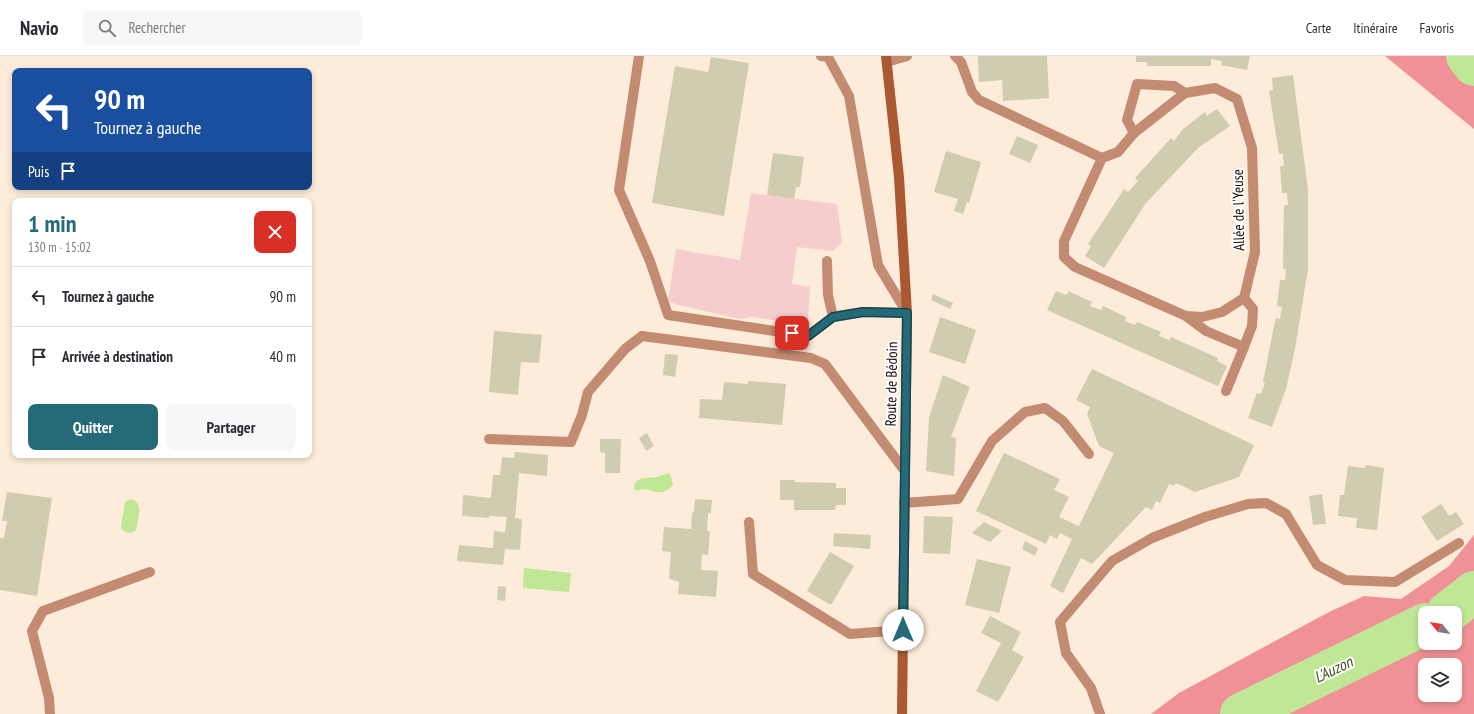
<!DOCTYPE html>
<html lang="fr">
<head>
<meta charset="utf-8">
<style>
  body { margin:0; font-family:"PT Sans Narrow",sans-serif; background:#f7f7f7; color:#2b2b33; height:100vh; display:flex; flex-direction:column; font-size:15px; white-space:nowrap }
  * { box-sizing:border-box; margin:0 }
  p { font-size:13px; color:#7c7c81 }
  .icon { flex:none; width:22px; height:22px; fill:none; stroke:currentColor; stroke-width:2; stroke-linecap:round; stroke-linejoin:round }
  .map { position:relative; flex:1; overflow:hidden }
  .side { position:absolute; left:12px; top:142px; width:300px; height:260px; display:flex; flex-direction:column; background:#fff; border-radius:8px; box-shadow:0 2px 6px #0003 }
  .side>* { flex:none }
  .banner { position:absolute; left:12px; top:12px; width:300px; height:122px; border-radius:8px; box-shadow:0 2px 6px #0003; background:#1a4fa0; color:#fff; overflow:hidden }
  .needle { width:26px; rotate:300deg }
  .buttons { position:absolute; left:1418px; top:550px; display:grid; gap:8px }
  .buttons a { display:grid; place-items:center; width:44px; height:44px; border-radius:8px; background:#fff; box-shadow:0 2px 6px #0003; font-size:20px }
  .pin { position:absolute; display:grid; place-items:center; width:34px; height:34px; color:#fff; margin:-17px; border-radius:8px; box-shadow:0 2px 6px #0006 }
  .me { position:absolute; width:44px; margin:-22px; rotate:0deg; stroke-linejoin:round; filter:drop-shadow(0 0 3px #0008) }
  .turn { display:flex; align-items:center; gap:14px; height:84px; padding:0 16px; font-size:18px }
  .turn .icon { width:52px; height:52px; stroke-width:2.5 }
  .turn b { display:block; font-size:28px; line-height:34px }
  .then { display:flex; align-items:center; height:38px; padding:0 16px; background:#0003; gap:8px; font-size:15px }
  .round { display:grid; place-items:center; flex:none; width:42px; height:42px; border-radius:8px; background:#f7f7f7 }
  .overview { display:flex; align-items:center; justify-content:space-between; height:68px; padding:0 16px }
  h1 { font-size:24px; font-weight:600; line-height:30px; color:#246a79 }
  .button { display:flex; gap:8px; margin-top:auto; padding:8px 16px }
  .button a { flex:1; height:46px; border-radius:8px; background:#246a79; color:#fff; font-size:16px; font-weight:600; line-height:46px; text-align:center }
  .button a+a { background:#f7f7f7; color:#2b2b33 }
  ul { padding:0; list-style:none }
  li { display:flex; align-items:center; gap:12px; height:60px; padding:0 16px; border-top:1px solid #e1e1e2 }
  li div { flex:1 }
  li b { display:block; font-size:15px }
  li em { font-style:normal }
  header { display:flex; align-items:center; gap:24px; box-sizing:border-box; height:56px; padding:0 20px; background:#fff; border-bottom:1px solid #e1e1e2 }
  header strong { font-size:19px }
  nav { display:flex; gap:22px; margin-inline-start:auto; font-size:14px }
  .search { width:280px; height:36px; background:#f7f7f7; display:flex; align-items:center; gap:10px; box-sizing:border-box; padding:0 14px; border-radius:8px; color:#7c7c81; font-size:15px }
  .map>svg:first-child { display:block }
</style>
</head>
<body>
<header>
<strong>Navio</strong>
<div class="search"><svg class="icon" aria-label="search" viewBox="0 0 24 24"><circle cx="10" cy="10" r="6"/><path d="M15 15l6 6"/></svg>Rechercher</div>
<nav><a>Carte</a><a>Itinéraire</a><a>Favoris</a></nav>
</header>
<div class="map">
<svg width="1474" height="658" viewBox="0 0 1474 658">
  <rect width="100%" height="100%" fill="#fcecd9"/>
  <path fill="#f5cdce" d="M751 137 837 148 842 186 833 195 797 191 792 228 810 231 808 264 793 267 752 261 740 263 678 249 668 245 676 193 740 204Z"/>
  <g fill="#f09197" fill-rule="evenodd">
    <path d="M1385 0H1474V73Z"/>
    <path d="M1474 479V658H1151L1179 637 1329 556 1364 540 1401 543 1449 510ZM1425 557H1455V587H1425ZM1425 609H1455V639H1425Z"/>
  </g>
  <g fill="#bfe795">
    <path d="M669 417 671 420 673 429C657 446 651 428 637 435L634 433C635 419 647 423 657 421 661 420 665 418 669 417Z"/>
    <path d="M132 443C144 448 138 463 136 474L134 476 128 477 122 474 121 470 125 447 126 445Z"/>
    <path d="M524 512 571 517 569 536 523 532Z"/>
  </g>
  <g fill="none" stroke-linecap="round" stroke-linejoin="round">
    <g stroke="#bfe795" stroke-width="42">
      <path d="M1467 0 1474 9"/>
      <path d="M1447 557 1474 536"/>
      <path d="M1241 658 1425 568"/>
    </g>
  </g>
  <g fill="#d0ccb0">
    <path d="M978 0H1047L1049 42 1003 45 1002 24 979 26Z"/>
    <path d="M1136 0H1250L1247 14 1221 9 1222 5 1211 3V10H1147V6H1136Z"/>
    <path d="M711 1 749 7 724 160 652 147 675 10 708 16Z"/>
    <path d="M1293 19 1308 134V213L1295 293 1286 333 1272 371 1248 362 1257 337 1261 338 1265 327 1263 326 1274 270 1276 262 1280 263 1282 251 1277 250 1280 224H1285L1286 213H1283L1284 149H1288L1287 137H1282L1280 110H1284L1283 98H1279L1269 35 1273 34 1272 22Z"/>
    <path d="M1217 53 1230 70 1198 92 1146 147 1104 212 1085 200 1091 190 1088 188 1124 133 1128 136 1138 125 1135 122 1171 82 1174 85 1183 73 1205 56 1207 60Z"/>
    <path d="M1017 80 1038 89 1030 107 1009 98Z"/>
    <path d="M946 95 981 106 969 147 967 146 963 158 954 155 958 143 934 136Z"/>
    <path d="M773 97 804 101 800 131H796L794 143 767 139Z"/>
    <path d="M1056 235 1067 239 1068 235 1092 246 1090 250 1101 254 1103 250 1126 261 1125 265 1135 269 1137 266 1161 276 1159 280 1169 284 1171 281 1218 302 1217 305 1227 310 1218 330 1047 254Z"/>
    <path d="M933 238 953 247 950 253 931 244Z"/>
    <path d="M940 261 976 274 965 308 929 296Z"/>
    <path d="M494 275 542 279 539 307 521 306 518 339 489 336Z"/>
    <path d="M665 298 678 299 675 321 663 319Z"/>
    <path d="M1092 313 1254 389 1239 421 1195 436 1176 427 1174 430 1169 428 1160 447 1156 445 1152 454 1146 451 1092 508 1081 502 1063 537 1050 530 1072 483 1060 477 1057 483 1050 479 1046 488 976 455 1004 397 1060 423 1054 434 1069 441 1059 461 1079 470 1114 397 1099 390 1087 358 1090 351 1076 344Z"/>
    <path d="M943 319 970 331 951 381 956 382 954 420 926 415 929 361Z"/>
    <path d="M748 325 786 328 782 369 699 362 700 343 722 344 724 326 748 328Z"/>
    <path d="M647 377 654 390 646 395 639 382Z"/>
    <path d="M600 383H621L620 417H605V397L600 396Z"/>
    <path d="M515 396 548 399 547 420 519 417 515 462 522 463 520 494 505 493 503 509 457 505 459 489 493 492 494 475 505 476 507 461 489 460V462L462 460 463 439 491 442 493 419H500L502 401 514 402Z"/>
    <path d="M1366 409 1384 412 1377 474 1356 472 1357 462 1338 460 1340 439H1344L1348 410 1365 412Z"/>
    <path d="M780 424H795V426L836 427V432H846V449H836L835 454H794V444H780Z"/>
    <path d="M7 436 52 442 37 540 0 534V482H4L7 465H2Z"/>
    <path d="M1322 438 1326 468 1313 469 1309 440Z"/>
    <path d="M695 443 712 444 711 457H708L707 475H710L708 499 702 498 701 514 718 515 716 541 678 538 679 526 669 523 671 496 662 495 664 471 691 473 692 457 694 456Z"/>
    <path d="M1441 448 1449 460 1456 456 1464 468 1437 485 1421 461Z"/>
    <path d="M924 460 953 461 950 498 923 497Z"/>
    <path d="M984 466 1002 475 990 486 972 477Z"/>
    <path d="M834 477 871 479 870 493 833 490Z"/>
    <path d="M1025 485 1038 492 1035 500 1022 493Z"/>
    <path d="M830 496 854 510 831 549 807 535Z"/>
    <path d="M977 503 1011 511 999 557 965 549Z"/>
    <path d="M498 530 506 531 505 545 497 544Z"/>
    <path d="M990 560 1021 576 1012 594 1024 601 998 646 976 635 1001 587 981 577Z"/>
  </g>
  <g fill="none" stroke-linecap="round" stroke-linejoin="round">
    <g stroke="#c48b73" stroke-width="10">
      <path d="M639 0 619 134 650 205 668 259 808 280 833 261 863 256 907 257"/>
      <path d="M821 0 828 1 849 40 878 209 907 257"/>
      <path d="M1134 77 1127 64 1137 28 1174 30 1185 37"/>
      <path d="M827 205 828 239 833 261"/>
      <path d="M1186 260 1206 275 1244 291 1252 270 1253 253 1244 242"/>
      <path d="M1226 335 1244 291"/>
      <path d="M489 383 571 386 582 359 588 336 625 293 642 280"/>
      <path d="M904 447 958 443 992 385 1025 356 1045 352 1063 365 1089 398"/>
      <path d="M749 466 753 518 850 578 903 574"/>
      <path d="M50 658 49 642 32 575 43 555 150 516"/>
      <path d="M1100 658 1091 632 1066 597 1060 566 1112 505 1152 482 1205 461 1248 448 1266 447 1286 458 1317 509 1345 524 1395 526 1459 487"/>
    </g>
    <g stroke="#c48b73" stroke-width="10">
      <path d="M955 0 961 6 972 36 979 44 1102 102"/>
      <path d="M887 6 907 0"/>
      <path d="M1215 32 1237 43 1252 92 1255 196 1244 242 1222 256 1202 261 1186 260 1075 211 1064 201V185L1102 102 1118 96 1134 77 1185 37Z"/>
      <path d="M642 280 811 302 825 308 904 414"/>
    </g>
    <path stroke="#aa5933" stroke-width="10" d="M886 0 899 121 907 257 902 658"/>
  </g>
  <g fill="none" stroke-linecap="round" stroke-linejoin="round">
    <g stroke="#17454f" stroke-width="10">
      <path id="route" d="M792 277 808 280 833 261 863 256 907 257 903 574"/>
    </g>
    <use href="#route" stroke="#246a79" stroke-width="7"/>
  </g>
  <g text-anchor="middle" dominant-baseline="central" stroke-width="4" stroke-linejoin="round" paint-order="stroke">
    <g font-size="15" fill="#140d06" stroke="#fff">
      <text transform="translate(1238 154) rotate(-91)">Allée de l'Yeuse</text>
      <text transform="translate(891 328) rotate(-89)">Route de Bédoin</text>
    </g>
    <g font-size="16" font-style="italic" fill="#3a521a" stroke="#fff">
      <text transform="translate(1333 613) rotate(-26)">L'Auzon</text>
    </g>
  </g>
</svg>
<div class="buttons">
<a><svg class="needle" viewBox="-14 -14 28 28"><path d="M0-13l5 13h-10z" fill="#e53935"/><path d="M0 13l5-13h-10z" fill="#7c7c81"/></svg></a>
<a><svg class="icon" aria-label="layers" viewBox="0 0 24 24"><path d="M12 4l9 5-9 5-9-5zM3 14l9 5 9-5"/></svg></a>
</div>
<div class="pin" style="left:792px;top:277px;background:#d93025"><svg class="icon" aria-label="arrive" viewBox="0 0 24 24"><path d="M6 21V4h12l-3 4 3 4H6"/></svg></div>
<svg class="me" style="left:903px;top:574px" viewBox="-20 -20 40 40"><circle r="19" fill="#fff"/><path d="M0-13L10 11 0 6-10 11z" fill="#246a79"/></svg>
<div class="banner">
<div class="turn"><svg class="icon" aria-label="left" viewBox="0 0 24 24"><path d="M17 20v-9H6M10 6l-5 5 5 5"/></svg><div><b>90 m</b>Tournez à gauche</div></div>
<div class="then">Puis<svg class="icon" aria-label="arrive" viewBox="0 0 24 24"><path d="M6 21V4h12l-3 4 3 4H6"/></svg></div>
</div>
<section class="side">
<div class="overview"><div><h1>1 min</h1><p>130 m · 15:02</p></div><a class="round" style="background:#d93025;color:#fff"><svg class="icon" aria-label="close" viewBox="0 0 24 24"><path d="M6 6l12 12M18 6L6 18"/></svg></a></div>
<ul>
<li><svg class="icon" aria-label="left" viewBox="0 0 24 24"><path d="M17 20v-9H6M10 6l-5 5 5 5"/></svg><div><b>Tournez à gauche</b></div><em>90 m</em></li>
<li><svg class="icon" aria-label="arrive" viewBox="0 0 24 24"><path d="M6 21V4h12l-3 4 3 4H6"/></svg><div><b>Arrivée à destination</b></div><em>40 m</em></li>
</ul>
<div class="button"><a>Quitter</a><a>Partager</a></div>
</section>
</div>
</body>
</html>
